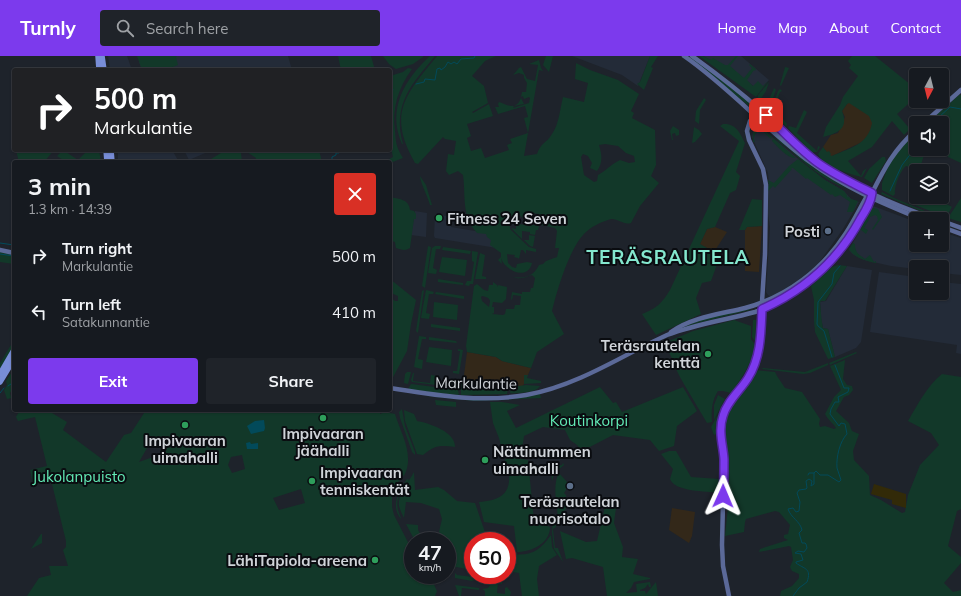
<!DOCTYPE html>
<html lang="en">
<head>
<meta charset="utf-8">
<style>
  body { margin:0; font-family:Mulish,sans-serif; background:#1f2329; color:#f1f3f6; height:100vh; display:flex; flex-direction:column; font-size:15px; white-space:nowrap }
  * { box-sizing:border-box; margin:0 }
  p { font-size:13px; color:#9ea1a5 }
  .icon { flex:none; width:22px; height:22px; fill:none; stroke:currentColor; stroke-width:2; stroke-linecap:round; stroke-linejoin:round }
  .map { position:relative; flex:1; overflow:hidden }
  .details { position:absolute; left:12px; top:104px; width:380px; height:252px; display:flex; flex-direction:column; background:#161a20; border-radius:4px; box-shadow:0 1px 3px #0004,0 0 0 1px #35383e }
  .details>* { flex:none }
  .hud { position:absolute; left:12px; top:12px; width:380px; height:84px; border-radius:4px; box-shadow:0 1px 3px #0004,0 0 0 1px #35383e; background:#202124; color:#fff; overflow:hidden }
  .needle { width:26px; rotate:187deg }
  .buttons { position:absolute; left:909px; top:12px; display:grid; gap:8px }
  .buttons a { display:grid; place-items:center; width:40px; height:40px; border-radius:4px; background:#161a20; box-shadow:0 1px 3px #0004,0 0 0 1px #35383e; font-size:20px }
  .speed { position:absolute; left:404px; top:476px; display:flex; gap:8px; font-size:20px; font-weight:700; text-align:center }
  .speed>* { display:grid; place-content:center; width:52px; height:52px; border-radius:50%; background:#161a20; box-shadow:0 1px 3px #0004,0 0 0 1px #35383e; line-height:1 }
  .speed small { font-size:10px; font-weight:400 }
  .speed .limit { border:6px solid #d22; background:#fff; color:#111 }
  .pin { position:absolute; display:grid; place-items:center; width:34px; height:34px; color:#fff; margin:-17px; border-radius:8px; box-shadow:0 2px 6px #0006 }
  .me { position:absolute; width:44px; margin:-22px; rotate:1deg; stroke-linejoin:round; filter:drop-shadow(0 0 3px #0008) }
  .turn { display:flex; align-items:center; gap:14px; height:84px; padding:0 16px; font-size:18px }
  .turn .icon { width:52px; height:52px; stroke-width:2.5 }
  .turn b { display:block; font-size:28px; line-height:34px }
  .round { display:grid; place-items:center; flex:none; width:42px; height:42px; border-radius:4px; background:#1f2329 }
  .overview { display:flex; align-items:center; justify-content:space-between; height:68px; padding:0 16px }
  h1 { font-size:24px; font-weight:700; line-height:30px }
  .button { display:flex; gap:8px; margin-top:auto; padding:8px 16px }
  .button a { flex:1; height:46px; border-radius:4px; background:#7c3aed; color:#fff; font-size:16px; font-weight:700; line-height:46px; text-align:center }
  .button a+a { background:#1f2329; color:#f1f3f6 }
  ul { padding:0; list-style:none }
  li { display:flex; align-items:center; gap:12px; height:56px; padding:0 16px }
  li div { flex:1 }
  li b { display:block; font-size:15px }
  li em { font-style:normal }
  header { display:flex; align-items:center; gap:24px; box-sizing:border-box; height:56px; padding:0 20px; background:#7c3aed; color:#fff }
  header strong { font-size:19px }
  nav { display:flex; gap:22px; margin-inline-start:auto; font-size:14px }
  .search { width:280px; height:36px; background:#1f2329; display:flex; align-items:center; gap:10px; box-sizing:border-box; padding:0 14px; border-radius:4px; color:#9ea1a5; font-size:15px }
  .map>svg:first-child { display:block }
</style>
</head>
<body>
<header>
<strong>Turnly</strong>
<div class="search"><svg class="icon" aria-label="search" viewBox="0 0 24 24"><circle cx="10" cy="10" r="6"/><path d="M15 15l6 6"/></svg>Search here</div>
<nav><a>Home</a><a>Map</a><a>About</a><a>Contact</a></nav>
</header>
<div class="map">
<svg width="961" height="540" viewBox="0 0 961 540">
  <rect width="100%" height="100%" fill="#1e232b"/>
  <g fill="#232b38">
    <path d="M108 0H127L132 14H110Z"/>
    <path d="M160 0H288L292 14H142L139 6Z"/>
    <path d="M572 0H650L638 30 622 19Z"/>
    <path d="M703 0H741L769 24 759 35 745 23Z"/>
    <path d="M759 70 802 106 825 124 844 135 851 143 859 146 843 173 816 211 789 231 771 241 768 239 766 236 770 171 767 152V130H769L768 117 752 81 753 75Z"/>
    <path d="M118 94H172L179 106H118Z"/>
    <path d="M184 94H212L189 104Z"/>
    <path d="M873 150 916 166V189H942V176L961 182V219L942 217V211H916V213L891 210 864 204 854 199 849 194Z"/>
    <path d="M415 155 427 157 426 181 411 179Z"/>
    <path d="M435 158 452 161 451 171 505 180 503 193 435 182 434 180Z"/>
    <path d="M847 210 872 214 861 286 856 292 835 301 828 273 823 272 820 258 821 255 820 246 826 245Z"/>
    <path d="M879 216 916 221V237H942V226L961 228V298L956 297 957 289 870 276Z"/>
  </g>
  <g fill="#332819">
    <path d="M849 46 875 52 871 74 867 82 860 87 832 100H829L823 91 831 79 838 77 845 61 842 55 847 48Z"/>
    <path d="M762 170 759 216 745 215V174L747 171Z"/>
    <path d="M715 171 727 176 714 196 700 188 707 173Z"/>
    <path d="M467 296 496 301 502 305 531 312 523 330 493 332 463 327Z"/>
    <path d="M672 452 695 456 692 480 689 487 669 474Z"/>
  </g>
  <g fill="#123829" fill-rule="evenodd">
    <path d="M137 0H177L176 1 178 9 165 14H142Z"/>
    <path d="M338 0H371L375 14H341Z"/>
    <path d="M383 0H423V1L413 8 396 13 389 8Z"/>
    <path d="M430 0H435C412 28 392 48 403 88H402C387 53 404 24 430 0Z"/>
    <path d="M437 0H496L485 5 472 20 484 30 488 47 472 56 473 57 489 48 493 60 467 68 471 80 467 82 471 95 481 92 485 102 509 94 507 89 512 87 510 83 528 77 524 62 528 61 525 50 498 58 495 51H499L498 48 499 46C508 49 516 55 521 42L524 48 514 50 513 52 529 47 530 42 529 41 524 43 523 40 521 41 522 36H526L527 27 524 22V19L519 17 513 19 519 12 521 11 527 23 535 25 538 9 529 8 539 4 541 12 543 15 539 14 524 100 537 98C541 86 546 88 552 78 559 68 560 53 563 41L584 46 588 27 575 23 576 7 590 14 618 24 639 38 631 55 634 57 632 62 655 74 656 109 651 120 659 127 640 150 631 167C623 170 616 160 608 164 601 166 591 171 586 176 570 190 557 234 552 255L564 278 537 296 531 312 502 305 496 301 467 296 466 290 474 230 477 228 484 234 488 235 489 229H493V226L497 229V231L498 229 507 231 506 243 502 247 493 246 492 251H494V257L492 258 503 259 505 258 506 253H514L515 249H520L521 240 513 239 512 244 511 243 512 236 522 238V236H530L531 232H533L535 222 532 219C525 221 520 224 513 221 524 223 534 220 539 209L543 208 546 205 557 201 559 192H555L557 175 555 172 541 169V160L539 159V158L532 157 531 165 529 166 519 159 517 164 510 163V173L511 174 529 191 536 193V196L526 194V198L523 194H521L519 203 518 202 514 201 515 199 507 198 508 207 512 211 516 212 517 208 527 206 532 207C528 225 505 215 501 202L502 208 498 204 501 201V197L490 189 491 184 487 181 486 178 477 177C461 159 466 141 463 119L458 115 449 119 446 115 448 98 454 99 456 85 445 83 443 81 418 108 415 107C387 58 405 39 437 0ZM605 88 618 90 626 97 634 100 635 106 629 107 620 104C611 108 606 115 598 119L597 125 594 126 584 119 581 101 583 98 588 100 592 107 590 112 597 115C603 107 602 99 599 89ZM482 240C486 241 489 241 490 245L489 251 482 245 481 241Z"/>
    <path d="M546 0H553L549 16 543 9Z"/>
    <path d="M650 0H658L651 11 653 12 644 34 637 28 640 26Z"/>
    <path d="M686 0C696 1 740 39 751 47L749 50Z"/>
    <path d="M699 0H703L711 4 713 2 725 9H728L736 0H738L730 10 744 22 752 12 749 9 750 8 756 13 755 15 754 14 747 24 753 30 758 25 763 30 769 24 756 41Z"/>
    <path d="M852 0H875L916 33V41L897 58 910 73 904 79 892 65 872 91 848 105 861 120 863 115 867 112 862 121C850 118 822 111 818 98L823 91 827 96 829 95 831 98 830 99 832 100C850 92 868 89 872 67L869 60 849 47 847 48 842 55C849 73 838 77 823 81L826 71 840 49 843 41 858 20 849 12 851 9 848 5Z"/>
    <path d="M785 11 789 12 781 30 780 29Z"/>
    <path d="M408 12 412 13C398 32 392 52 395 75 396 87 396 91 403 102L390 107 384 106 393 101 390 88V20L403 16Z"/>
    <path d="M769 26 766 35 760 44 758 42V39Z"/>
    <path d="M774 32 776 34 769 53 766 50Z"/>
    <path d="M780 33 782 35 780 36 774 51 787 68 786 71 771 54 778 35Z"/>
    <path d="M959 39H961V107L948 101 946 94V86L942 84V67H927Z"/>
    <path d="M704 42 706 44 700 54 699 68 695 65 696 55Z"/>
    <path d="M804 54 807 56 797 77 817 95 818 90 820 91 817 96H811L788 72 789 70 796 72Z"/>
    <path d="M765 61 811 103 803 100 763 64Z"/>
    <path d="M723 68C736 67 740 77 745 87L736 116 740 120 736 134 730 137 715 171 707 173 700 188 714 196 719 203 711 225 702 227 696 242 701 258 656 279 642 258C657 252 662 247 670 234L739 85 720 70Z"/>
    <path d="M673 70 679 74V79L676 80 675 77 672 78 673 84H672L670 75Z"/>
    <path d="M757 70 760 71 772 81 771 83 760 73C756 77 752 81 755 86H753V77Z"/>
    <path d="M694 71 699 74 702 78 695 86 692 87Z"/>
    <path d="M916 77V93H931L929 97 924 99 920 112 917 114 906 110C900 115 894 131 895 138L893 140 882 134V127L889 108 898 95Z"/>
    <path d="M774 80 815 113 847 133C824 124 805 108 788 92 783 89 777 84 774 80Z"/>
    <path d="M773 82 796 102H795C787 102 778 91 772 85Z"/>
    <path d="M16 94H54L44 106C40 106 37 105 33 105 30 104 24 106 19 106Z"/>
    <path d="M63 94 78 104 88 94H99L101 106H66L57 100Z"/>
    <path d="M226 94H319L322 106H281L280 103 278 106H255L256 102 247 96 241 97 242 106H206Z"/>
    <path d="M882 101H885L886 105 872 127 864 122 869 113Z"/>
    <path d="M798 103 825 124 844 135 847 139V142L848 140 851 143 858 145 853 156H847L850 146 840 139 835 141 832 138 831 139 807 122 806 123 793 112H791L792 113 775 132 773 130 768 135 767 130H769L768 124 774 127 789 110Z"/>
    <path d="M420 120 426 129 432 149H430C428 141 420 126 420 120Z"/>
    <path d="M882 136 894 142 944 163 942 164 881 138Z"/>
    <path d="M390 141C399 143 409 143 410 154L414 155 416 158V163H414L410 192C405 195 402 194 396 192L395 186 392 185V181L390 179Z"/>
    <path d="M919 141H934L952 151 946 161 915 149Z"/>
    <path d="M961 142V166L948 162Z"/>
    <path d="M752 143 762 144V170L747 171 745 174H739Z"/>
    <path d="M873 152 878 153 882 161 873 174 872 173 878 164 877 160 875 159 870 161 869 159 870 162 864 172 868 174 866 178 861 174V172L870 155Z"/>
    <path d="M516 168C524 169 531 168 539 170L538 174H536L535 179 530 178V176L522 175V183L511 172 516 173Z"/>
    <path d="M529 179 535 180 533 191 530 190 524 184H529Z"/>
    <path d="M853 187 855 188C855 196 858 198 865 203L870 199 874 206 876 205V207C866 205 854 202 849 193Z"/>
    <path d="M428 190 431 191 425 232 422 230Z"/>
    <path d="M435 190H441L440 193H436L433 212 437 214 436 218 428 217 432 192Z"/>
    <path d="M443 191 471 195 470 198 442 194Z"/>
    <path d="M0 195 14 198V208L0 206Z"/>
    <path d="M472 195 478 196 473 228H470L469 230 465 229 467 225H471L474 206 472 205Z"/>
    <path d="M480 197 485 199 482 220 486 221V223H475Z"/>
    <path d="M833 198C816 219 797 235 772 247L771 245 794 232Z"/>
    <path d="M442 201 467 204 465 220 439 216Z"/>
    <path d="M838 209 847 210 825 245H821L820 247C821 255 821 263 823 272L828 273 835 301 828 303 815 276 814 265V244L811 230 832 211Z"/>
    <path d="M390 223 416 244 411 268 407 295 391 325 390 324V241L395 245H398V240L391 237Z"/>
    <path d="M438 223 463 227V229L438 226Z"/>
    <path d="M424 234 418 277 416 275 422 235Z"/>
    <path d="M426 234 434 236 433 238H429L426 257 430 258 429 263 421 262Z"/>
    <path d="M436 236 464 240V243L435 238Z"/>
    <path d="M434 246 458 249 457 264 433 261Z"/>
    <path d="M749 252 750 254 698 267 680 273C701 261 726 258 749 252Z"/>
    <path d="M734 264 751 270V283L756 290C751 308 742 322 731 337L723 335H718C712 344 711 355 712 366L707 367 681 323 674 309 675 308 664 287 693 275Z"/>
    <path d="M753 264H756V287L752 281Z"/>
    <path d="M431 268 460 272V275L431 271Z"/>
    <path d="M419 280 426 281V283H422L418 303 423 304 422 313 414 311Z"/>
    <path d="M429 281 456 285 457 287 429 284Z"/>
    <path d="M14 284V290L0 314V307Z"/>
    <path d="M429 291 452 294 451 310 426 306Z"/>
    <path d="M458 293 463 294 459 318 453 317V315H457L460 295H458Z"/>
    <path d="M856 296 857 297 830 309 829 307Z"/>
    <path d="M845 304 843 323 847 329 852 330 853 334 849 339 844 341 836 355 849 367 852 375 859 378 853 395 854 404 869 420 870 439 881 444 902 457 905 456 908 439 920 409 939 389 931 377 908 365C918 348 927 330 942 318L961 321V453L957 455 948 490 961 501V507L944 527 953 536 961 534V540H780L781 535 792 530 799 522V518L792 515 790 511 793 504 791 491 789 490 759 496 760 493 788 484 784 482V479L788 478 790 469 779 456 775 455 746 463 745 466 744 476 725 480 730 432C726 421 728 412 728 401 728 392 722 383 722 373 723 350 745 333 755 314L775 316 777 320 785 332 802 336 820 363 819 368 820 371 825 370 834 373 836 372C833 367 828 364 825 358L834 341 841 334 830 310Z"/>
    <path d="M828 307V309L810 317 803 318 762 313 763 312 805 316Z"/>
    <path d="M14 313V330L10 337 11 342 7 343 4 334 7 329 6 325Z"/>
    <path d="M749 313 746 320 732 340 718 377 714 379 711 371 720 355Z"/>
    <path d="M407 316H411L408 328 404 327 405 318Z"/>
    <path d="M413 317H414L413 325 430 327 431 319 437 320 436 328 455 331 458 323 459 332 412 326 411 324Z"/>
    <path d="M524 319H528L527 322 541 325V327L524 328Z"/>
    <path d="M461 324H464L463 327 493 332 508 331 507 338 461 339Z"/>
    <path d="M411 328 458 334 459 339 427 336 408 333Z"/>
    <path d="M526 329 540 330C539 331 538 333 535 334 532 336 513 338 510 337L511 331Z"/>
    <path d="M600 331 613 347 616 346 622 356 683 331 697 355 677 370 674 390 659 395 650 384 613 379 582 395 577 389 570 384 565 374 543 371 524 380 521 401 503 398 499 382 493 367 490 346H502L520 349 507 355 516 372Z"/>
    <path d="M540 338 541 342 475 345 424 340 470 343Z"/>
    <path d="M718 339 725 343 714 364V349Z"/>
    <path d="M435 344 456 346V351L436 349Z"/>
    <path d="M402 353 405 370 415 396V399L412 396 400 362 399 356Z"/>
    <path d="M20 354H47L67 366 63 374 106 406 124 379 131 377 146 354H380V358L385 356 395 358C401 378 415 399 404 420L402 419 399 422 400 424 395 429 392 441V451L394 459 413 496V519C430 519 430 519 437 535L435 540H27L39 522 51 519 49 510H68L63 494 66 491V485L51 424 33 428 30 414 47 410 35 361 18 365 16 361ZM151 385 163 386 158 404 153 401 139 406ZM242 399 245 413 232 417 228 409 231 401ZM301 433 305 447 279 454 273 442Z"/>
    <path d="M404 354 414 358 417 365C429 367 456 376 455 391 439 389 435 389 423 399L417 398 405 365Z"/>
    <path d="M669 395H676L691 421 719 423V437C706 435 675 436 670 423L673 413 661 398Z"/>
    <path d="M507 401 528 404 534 465 550 471C550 487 532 496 517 496L514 470 484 466 479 446C498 444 511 440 509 417H505L506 410H502Z"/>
    <path d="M563 407 564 409 556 416H553L554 418 552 425 551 415H552L550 411 562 409Z"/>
    <path d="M414 416 415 434 438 431 444 434 457 445 475 447 488 485H473V514L456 511 451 516 453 499 447 485 439 476 442 463 439 453 421 447 406 446 404 462C402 458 400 454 399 450 397 438 409 426 414 416Z"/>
    <path d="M559 417 567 426 566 434 564 437 566 439V444L571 446 558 463C557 449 552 429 559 417Z"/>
    <path d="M407 423 409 424C402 433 395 442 398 454 399 458 401 461 401 463 390 450 399 435 407 423Z"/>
    <path d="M607 442 617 444 614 467 623 491 622 501 638 503 633 518 650 522V523L634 526 631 532 626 537 637 536 636 528 650 526 651 531H649L648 528 645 532 640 534V535H645L646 538 656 526 658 540H607L603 511 572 502 566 503 560 475 586 486 597 485Z"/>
    <path d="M553 465 555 466 556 471 553 473 555 492H558L563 506 554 493 552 476Z"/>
    <path d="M406 468 418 469V474L423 482 424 485H415Z"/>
    <path d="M41 478H42V487L31 493Z"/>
    <path d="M551 479 552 491 557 499 539 510 537 523 539 540H522L519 517 507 515V497C529 501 538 497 551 479Z"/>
    <path d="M455 517 457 519 473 521V522L476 523 472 525 455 522Z"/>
    <path d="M494 524 502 526V528L498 527 497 537 505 538V532L507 531 511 536 510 540H485V535L482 533 488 532Z"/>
    <path d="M455 529 479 532V534L462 532 461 540H459Z"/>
  </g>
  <path fill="#322a08" d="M874 428 906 438V452L892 448V444L871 438Z"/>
  <g fill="#024a5a">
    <path d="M264 364 265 372 264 375 251 378 247 370 255 365Z"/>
    <path d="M250 386 251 388 258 387V393H247L246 387Z"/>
  </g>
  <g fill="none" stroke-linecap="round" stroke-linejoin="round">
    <g stroke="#024a5a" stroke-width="1">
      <path d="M416 28 424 26 425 23 435 24 437 13 440 12 441 14 445 11 448 6 451 8 454 6 457 8 461 3 474 2 475 0"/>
      <path d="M390 36 393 34"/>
      <path d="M936 67 938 62 950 51 961 53"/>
      <path d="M332 106V101L336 99V97H339L340 94"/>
      <path d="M890 135 902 109 916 91"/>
      <path d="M0 187 14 189"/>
      <path d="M0 198 14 200"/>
      <path d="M832 301 824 275 818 270 817 268 818 246 832 228 834 217 840 210"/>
      <path d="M8 330 14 326"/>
      <path d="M0 337 4 332"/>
      <path d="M808 419 809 417H814"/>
      <path d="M793 540 799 532 807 526C812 512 804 513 796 507V506L803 504 801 498 795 497 798 495 804 496 807 492 806 488 805 487H802L799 477 802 474C800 465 791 462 788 453L793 452 796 456 799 455 800 446 797 437 799 434 806 433 807 432 806 425 809 423 812 425 811 430 814 428V417L816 415 820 419H828L839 426 841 424C840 420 838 416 837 412 836 401 840 385 847 378L845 368 841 367 839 370 830 358 831 353 835 346H839L838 341 848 336 849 332H844L835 309"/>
    </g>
    <g stroke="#5b6998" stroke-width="4.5">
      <path d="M684 0C729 31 765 73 810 106 843 131 882 147 921 163"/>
      <path d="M692 0C717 18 742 37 766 59 784 75 800 94 820 108 853 131 897 150 935 163"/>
      <path d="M924 67 961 34"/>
      <path d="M942 165 961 172"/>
      <path d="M942 171 961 178"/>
      <path d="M0 194 14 197"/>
      <path d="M671 276C692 261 721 258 745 252 787 241 823 213 846 177 854 165 860 152 867 140"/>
      <path d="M390 332C435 339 480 347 526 339 566 332 604 311 640 292 649 288 658 283 667 279 696 268 726 264 755 256 794 244 828 213 850 179 858 167 871 151 872 137 885 111 894 94 916 74"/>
      <path d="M729 540 723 510 722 489 724 403 720 374 722 362 726 352 753 314 759 294 765 198 766 129 763 113 749 84 747 75 750 65 759 53"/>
    </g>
    <g stroke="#788dd7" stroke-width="5.5">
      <path d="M98 0 99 14"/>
      <path d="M102 0 104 14"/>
      <path d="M106 94 107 106"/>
      <path d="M111 94 112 106"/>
      <path d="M0 318 14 294"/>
      <path d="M0 326 14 303"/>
    </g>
  </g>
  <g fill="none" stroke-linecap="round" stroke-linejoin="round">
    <g stroke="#51269a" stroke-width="10">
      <path id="route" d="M723 440C724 428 724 415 724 403 723 389 718 375 723 360 727 345 740 335 748 322 761 301 761 277 762 253 805 234 839 203 861 162 866 154 871 146 872 137 854 128 835 119 818 107 799 93 783 75 766 59"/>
    </g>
    <use href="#route" stroke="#7c3aed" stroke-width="7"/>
  </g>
  <g fill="#2e9e5b" stroke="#0a0c10" stroke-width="1.5">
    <circle cx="439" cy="162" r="4"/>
    <circle cx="708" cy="298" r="4"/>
    <circle cx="323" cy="362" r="4"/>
    <circle cx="185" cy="369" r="4"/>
    <circle cx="485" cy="404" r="4"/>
    <circle cx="312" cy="425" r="4"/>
    <circle cx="375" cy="504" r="4"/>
  </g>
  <g fill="#5c6f8a" stroke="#0a0c10" stroke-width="1.5">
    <circle cx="828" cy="175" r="4"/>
    <circle cx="570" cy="430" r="4"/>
  </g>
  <g text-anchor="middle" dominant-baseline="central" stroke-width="4" stroke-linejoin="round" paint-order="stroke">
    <g font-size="15" font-weight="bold" fill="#cfd3d8" stroke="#0a0c10" text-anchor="start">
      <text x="447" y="162">Fitness 24 Seven</text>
      <text x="820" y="175" text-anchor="end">Posti</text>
      <text x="700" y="289" text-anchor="end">Teräsrautelan<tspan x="700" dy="17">kenttä</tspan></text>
      <text x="323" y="377" text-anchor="middle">Impivaaran<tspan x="323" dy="17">jäähalli</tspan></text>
      <text x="185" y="384" text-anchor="middle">Impivaaran<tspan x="185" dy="17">uimahalli</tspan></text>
      <text x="493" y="395">Nättinummen<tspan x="493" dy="17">uimahalli</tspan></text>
      <text x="320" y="416">Impivaaran<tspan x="320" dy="17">tenniskentät</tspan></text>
      <text x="570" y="445" text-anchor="middle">Teräsrautelan<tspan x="570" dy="17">nuorisotalo</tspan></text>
      <text x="367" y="504" text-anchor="end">LähiTapiola-areena</text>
    </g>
    <g font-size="15" fill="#cfd3d8" stroke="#0a0c10">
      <text transform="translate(476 327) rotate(1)">Markulantie</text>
    </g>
    <g font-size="15" fill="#63ebb6" stroke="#0a0c10">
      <text x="589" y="364">Koutinkorpi</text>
      <text x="79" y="420">Jukolanpuisto</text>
    </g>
    <g font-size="19" font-weight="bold" letter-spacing="1" fill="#84e7ce" stroke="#0a0c10">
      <text x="668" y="201">TERÄSRAUTELA</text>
    </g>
  </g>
</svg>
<div class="buttons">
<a><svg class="needle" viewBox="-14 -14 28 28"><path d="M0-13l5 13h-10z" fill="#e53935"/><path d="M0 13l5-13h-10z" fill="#9ea1a5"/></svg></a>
<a><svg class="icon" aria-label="sound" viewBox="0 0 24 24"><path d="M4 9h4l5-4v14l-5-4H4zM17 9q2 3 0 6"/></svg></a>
<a><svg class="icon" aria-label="layers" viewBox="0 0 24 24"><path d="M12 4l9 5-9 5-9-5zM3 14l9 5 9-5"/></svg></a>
<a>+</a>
<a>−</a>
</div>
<div class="speed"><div>47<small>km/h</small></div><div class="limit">50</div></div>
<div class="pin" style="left:766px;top:59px;background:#d93025"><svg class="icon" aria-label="arrive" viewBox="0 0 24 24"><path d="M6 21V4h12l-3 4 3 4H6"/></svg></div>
<svg class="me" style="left:723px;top:440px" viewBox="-20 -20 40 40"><path d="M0-17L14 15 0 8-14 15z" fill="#7c3aed" stroke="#fff" stroke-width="4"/></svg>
<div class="hud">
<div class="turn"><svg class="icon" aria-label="right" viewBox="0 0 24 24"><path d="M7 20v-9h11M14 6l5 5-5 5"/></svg><div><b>500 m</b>Markulantie</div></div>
</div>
<section class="details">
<div class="overview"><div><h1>3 min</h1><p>1.3 km · 14:39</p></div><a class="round" style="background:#d93025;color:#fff"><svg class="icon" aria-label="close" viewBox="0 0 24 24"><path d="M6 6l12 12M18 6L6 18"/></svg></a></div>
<ul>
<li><svg class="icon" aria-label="right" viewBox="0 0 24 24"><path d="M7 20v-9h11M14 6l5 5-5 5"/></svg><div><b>Turn right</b><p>Markulantie</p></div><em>500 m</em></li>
<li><svg class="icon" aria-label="left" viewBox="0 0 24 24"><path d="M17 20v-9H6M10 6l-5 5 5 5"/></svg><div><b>Turn left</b><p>Satakunnantie</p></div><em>410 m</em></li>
</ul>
<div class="button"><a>Exit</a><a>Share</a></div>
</section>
</div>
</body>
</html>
